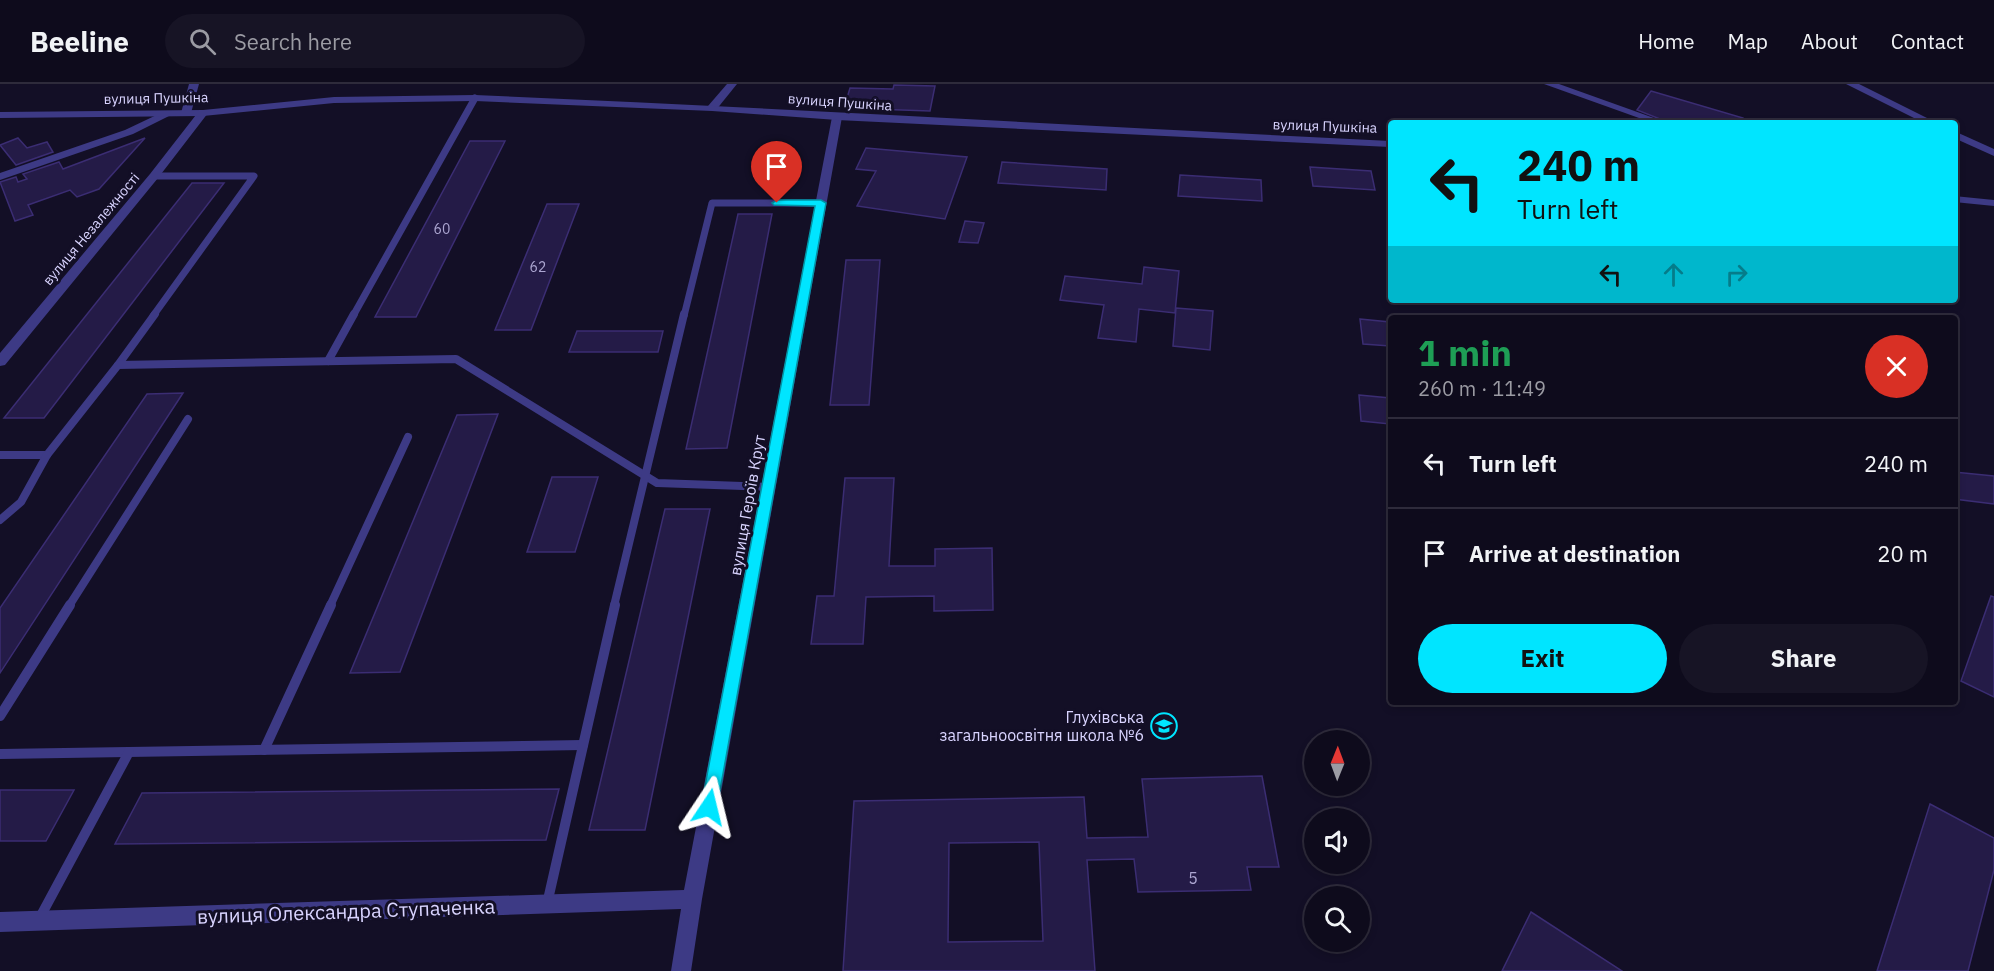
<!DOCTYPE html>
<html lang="en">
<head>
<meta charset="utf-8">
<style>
  body { margin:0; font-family:"IBM Plex Sans",sans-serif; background:#171425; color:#f1f3f6; height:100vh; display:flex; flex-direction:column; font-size:22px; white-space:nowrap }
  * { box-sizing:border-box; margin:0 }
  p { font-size:20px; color:#9b9ba3 }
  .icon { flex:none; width:33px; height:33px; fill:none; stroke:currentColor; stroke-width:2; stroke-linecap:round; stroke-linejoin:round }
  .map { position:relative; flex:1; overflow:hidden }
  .panel { position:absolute; left:1388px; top:231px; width:570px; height:390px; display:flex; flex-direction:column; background:#0e0b1c; border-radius:6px; box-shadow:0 3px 9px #0003,0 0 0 2px #2e2b3b }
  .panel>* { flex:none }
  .hud { position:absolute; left:1388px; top:36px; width:570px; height:183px; border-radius:6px; box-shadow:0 3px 9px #0003,0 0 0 2px #2e2b3b; background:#00e5ff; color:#111; overflow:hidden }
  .needle { width:39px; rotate:1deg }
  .tools { position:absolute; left:1304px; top:646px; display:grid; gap:12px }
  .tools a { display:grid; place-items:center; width:66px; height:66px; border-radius:50%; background:#0e0b1c; box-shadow:0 3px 9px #0003,0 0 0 2px #2e2b3b; font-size:30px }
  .pin { position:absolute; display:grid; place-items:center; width:51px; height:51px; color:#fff; margin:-62px -26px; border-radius:50% 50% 50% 0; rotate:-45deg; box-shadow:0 0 6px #0007 }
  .pin .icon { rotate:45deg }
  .me { position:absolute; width:66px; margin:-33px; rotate:10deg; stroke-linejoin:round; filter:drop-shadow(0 0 4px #0008) }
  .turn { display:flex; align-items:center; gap:21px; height:126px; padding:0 30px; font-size:27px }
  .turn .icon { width:78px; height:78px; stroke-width:2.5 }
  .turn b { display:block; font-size:42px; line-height:51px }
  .lanes { display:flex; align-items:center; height:57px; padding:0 30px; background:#0003; justify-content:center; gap:30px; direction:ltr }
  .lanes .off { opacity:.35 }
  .round { display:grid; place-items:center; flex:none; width:63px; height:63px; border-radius:32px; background:#171425 }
  .head { display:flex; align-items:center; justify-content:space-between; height:102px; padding:0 30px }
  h1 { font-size:36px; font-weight:700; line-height:45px; color:#1e9e55 }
  .cta { display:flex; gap:12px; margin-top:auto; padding:12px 30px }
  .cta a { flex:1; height:69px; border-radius:36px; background:#00e5ff; color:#111; font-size:24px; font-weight:700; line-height:69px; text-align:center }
  .cta a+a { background:#171425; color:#f1f3f6 }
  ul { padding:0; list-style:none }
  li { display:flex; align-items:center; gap:18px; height:90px; padding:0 30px; border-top:2px solid #2e2b3b }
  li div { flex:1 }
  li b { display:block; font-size:22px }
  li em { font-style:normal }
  header { display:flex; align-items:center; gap:36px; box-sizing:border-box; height:84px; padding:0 30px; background:#0e0b1c; border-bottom:2px solid #2e2b3b }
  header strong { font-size:28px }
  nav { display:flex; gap:33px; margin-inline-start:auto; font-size:21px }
  .search { width:420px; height:54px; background:#171425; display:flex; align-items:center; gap:15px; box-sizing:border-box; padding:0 21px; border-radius:33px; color:#9b9ba3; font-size:22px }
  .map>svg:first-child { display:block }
</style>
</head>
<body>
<header>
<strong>Beeline</strong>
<div class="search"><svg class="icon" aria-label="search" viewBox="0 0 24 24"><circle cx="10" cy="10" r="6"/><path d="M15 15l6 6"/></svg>Search here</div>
<nav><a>Home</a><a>Map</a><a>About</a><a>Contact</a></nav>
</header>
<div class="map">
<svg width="1994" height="887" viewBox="0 0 1994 887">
  <rect width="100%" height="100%" fill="#130f26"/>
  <g fill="#241b47" stroke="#3b2d73" stroke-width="1.5" fill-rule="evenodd">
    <path d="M894 1 935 2 930 27 844 24 850 4 893 5Z"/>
    <path d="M1651 7 1743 34 1742 39H1670L1637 26Z"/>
    <path d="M18 54 27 64 47 58 53 68 16 81 0 61Z"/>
    <path d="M145 54 99 105 77 113 70 106 28 121 33 131 15 137 0 98 16 93 18 98 27 95 23 90 59 78 63 85Z"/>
    <path d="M470 57H505L416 233H375Z"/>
    <path d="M866 64 967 73 945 135 857 122 876 87 856 85Z"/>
    <path d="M1002 78 1107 85 1106 106 998 99Z"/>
    <path d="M1310 83 1371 87 1375 106 1313 102Z"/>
    <path d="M1180 91 1261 96 1262 117 1178 112Z"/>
    <path d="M192 99H224L44 334H4Z"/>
    <path d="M547 120H579L531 246H495Z"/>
    <path d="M738 130H772L727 364 686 365Z"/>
    <path d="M965 137 984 139 978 159 959 158Z"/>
    <path d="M846 176H880L869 321H830Z"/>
    <path d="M1144 183 1179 187 1175 229 1139 225 1136 258 1098 254 1104 221 1060 216 1065 192 1142 200Z"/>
    <path d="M1176 224 1213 227 1210 266 1173 262Z"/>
    <path d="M1360 235 1390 238V262L1363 260Z"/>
    <path d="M577 247H663L658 268H569Z"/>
    <path d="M183 309 0 589V524L147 310Z"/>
    <path d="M1359 311 1390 314V340L1361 337Z"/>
    <path d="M498 330 400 588 350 589 457 331Z"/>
    <path d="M1954 388 1994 392V420L1954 415Z"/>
    <path d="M552 393H598L575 468H527Z"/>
    <path d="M845 394H894L889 482H935V465L992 464 993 526 934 527V512L866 513 863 560H811L817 512H834Z"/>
    <path d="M665 425H710L645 746H589Z"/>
    <path d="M1991 512 1994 513V613L1961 597Z"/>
    <path d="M1262 692 1279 783H1247L1251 806 1138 808 1134 775 1087 776 1095 887H843L854 717 1084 713 1087 754 1148 753 1142 695ZM1039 758 1043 857 948 858 949 759Z"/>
    <path d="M559 705 546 756 115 760 142 709Z"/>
    <path d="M0 706H74L46 757H0Z"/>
    <path d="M1930 720 1994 754V786L1968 887H1877Z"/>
    <path d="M1531 828 1622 887H1502Z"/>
  </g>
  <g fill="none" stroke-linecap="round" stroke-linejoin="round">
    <g stroke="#3d3a85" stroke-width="7">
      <path d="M153 232 254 92H154"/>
      <path d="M353 232 475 14"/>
      <path d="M684 232 712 119H821"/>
    </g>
    <g stroke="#3d3a85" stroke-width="8">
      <path d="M328 277 354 230"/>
      <path d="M118 281 155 230"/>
      <path d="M0 371H47L118 281 456 275 657 399 768 403"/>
      <path d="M0 436 21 418 47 371"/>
      <path d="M69 522 188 335"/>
      <path d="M330 522 408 353"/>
      <path d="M614 522 684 230"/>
    </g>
    <g stroke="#3d3a85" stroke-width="10">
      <path d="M0 632 70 521"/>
      <path d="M264 666 331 521"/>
      <path d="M0 670 583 661"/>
      <path d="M547 820 615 521"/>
      <path d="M38 837 129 668"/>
    </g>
    <g fill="#3d3a85" fill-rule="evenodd">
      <path d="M189 0H199L191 29 186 32 181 29Z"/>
      <path d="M727 0H737L716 26H708V22Z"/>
      <path d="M1544 0H1559L1668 39H1653Z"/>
      <path d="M1846 0H1859L1937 39H1924Z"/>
      <path d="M203 26 208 29 158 94 5 281 0 282V269L150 90 199 27Z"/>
      <path d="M165 27 170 30 169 32 133 50 0 96V89L125 46Z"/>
      <path d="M837 30 842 33 702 815 691 887H671L681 825 0 848V828L684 806 832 33Z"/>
      <path d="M1954 47 1994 65V72L1954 54Z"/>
    </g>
    <g fill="#3d3a85" fill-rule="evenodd">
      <path d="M475 11C780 24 1085 42 1390 57V63L837 36 712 27 475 17 334 19 203 32 0 34V28L203 26 334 13Z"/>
      <path d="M1954 112 1994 116V122L1954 118Z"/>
    </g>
  </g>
  <path fill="#00e5ff" stroke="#0095a6" stroke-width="1.5" d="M777 116H821L826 119 717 723 715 729 709 731 703 729 701 723 815 122 774 121 772 119Z"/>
  <defs>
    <g id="school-ring" transform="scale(1.35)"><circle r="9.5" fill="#130f26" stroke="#00e5ff" stroke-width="1.5"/><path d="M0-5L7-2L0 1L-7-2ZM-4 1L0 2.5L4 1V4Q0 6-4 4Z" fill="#00e5ff"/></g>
  </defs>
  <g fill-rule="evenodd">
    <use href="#school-ring" x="1164" y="642"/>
  </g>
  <g text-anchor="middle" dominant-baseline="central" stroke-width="6" stroke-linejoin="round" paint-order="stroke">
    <g font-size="14" fill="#d9d4ff" stroke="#130f26">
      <text transform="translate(156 14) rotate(-1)">вулиця Пушкіна</text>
      <text transform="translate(840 18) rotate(4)">вулиця Пушкіна</text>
      <text transform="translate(1325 42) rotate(2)">вулиця Пушкіна</text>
      <text transform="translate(91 145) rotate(-50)">вулиця Незалежності</text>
    </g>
    <g font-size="14" fill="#aca6d1">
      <text x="442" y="145">60</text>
      <text x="538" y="183">62</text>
    </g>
    <g font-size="16" fill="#d9d4ff" stroke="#130f26">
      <text transform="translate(747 421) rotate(-80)">вулиця Героїв Крут</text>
    </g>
    <g font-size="16" fill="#d9d4ff" stroke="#130f26" text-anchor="end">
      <text x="1144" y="633">Глухівська<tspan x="1144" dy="18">загальноосвітня школа №6</tspan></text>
    </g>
    <g font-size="16" fill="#aca6d1">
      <text x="1193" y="794">5</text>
    </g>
    <g font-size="20" fill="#d9d4ff" stroke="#130f26">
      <text transform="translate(346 827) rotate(-2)">вулиця Олександра Ступаченка</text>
    </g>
  </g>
</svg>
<div class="tools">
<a><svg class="needle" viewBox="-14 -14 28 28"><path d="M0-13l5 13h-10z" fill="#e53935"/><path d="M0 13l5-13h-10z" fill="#9b9ba3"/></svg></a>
<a><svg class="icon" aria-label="sound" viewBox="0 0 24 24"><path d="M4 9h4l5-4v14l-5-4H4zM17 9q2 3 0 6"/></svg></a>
<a><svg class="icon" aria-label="search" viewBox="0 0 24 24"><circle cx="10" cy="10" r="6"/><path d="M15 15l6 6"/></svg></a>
</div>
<div class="pin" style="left:777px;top:119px;background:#d93025"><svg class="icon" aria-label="arrive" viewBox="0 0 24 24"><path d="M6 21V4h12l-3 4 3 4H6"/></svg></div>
<svg class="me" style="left:709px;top:723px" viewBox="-20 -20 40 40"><path d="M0-17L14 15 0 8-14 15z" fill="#00e5ff" stroke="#fff" stroke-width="4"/></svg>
<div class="hud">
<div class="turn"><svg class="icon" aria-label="left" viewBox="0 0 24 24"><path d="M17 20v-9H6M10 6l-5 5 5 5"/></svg><div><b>240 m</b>Turn left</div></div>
<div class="lanes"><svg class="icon" aria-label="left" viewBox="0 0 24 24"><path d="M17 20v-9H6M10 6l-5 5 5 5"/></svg><svg class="icon off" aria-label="ahead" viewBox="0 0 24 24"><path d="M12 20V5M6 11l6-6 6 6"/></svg><svg class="icon off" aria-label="right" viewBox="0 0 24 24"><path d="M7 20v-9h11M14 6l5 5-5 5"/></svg></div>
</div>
<section class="panel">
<div class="head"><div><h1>1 min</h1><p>260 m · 11:49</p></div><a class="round" style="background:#d93025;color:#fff"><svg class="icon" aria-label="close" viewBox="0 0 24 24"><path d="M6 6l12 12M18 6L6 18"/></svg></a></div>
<ul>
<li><svg class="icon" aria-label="left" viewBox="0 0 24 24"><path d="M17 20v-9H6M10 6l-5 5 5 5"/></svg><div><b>Turn left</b></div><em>240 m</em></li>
<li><svg class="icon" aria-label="arrive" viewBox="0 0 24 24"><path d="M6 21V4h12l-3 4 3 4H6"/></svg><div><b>Arrive at destination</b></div><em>20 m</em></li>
</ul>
<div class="cta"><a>Exit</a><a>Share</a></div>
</section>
</div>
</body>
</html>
